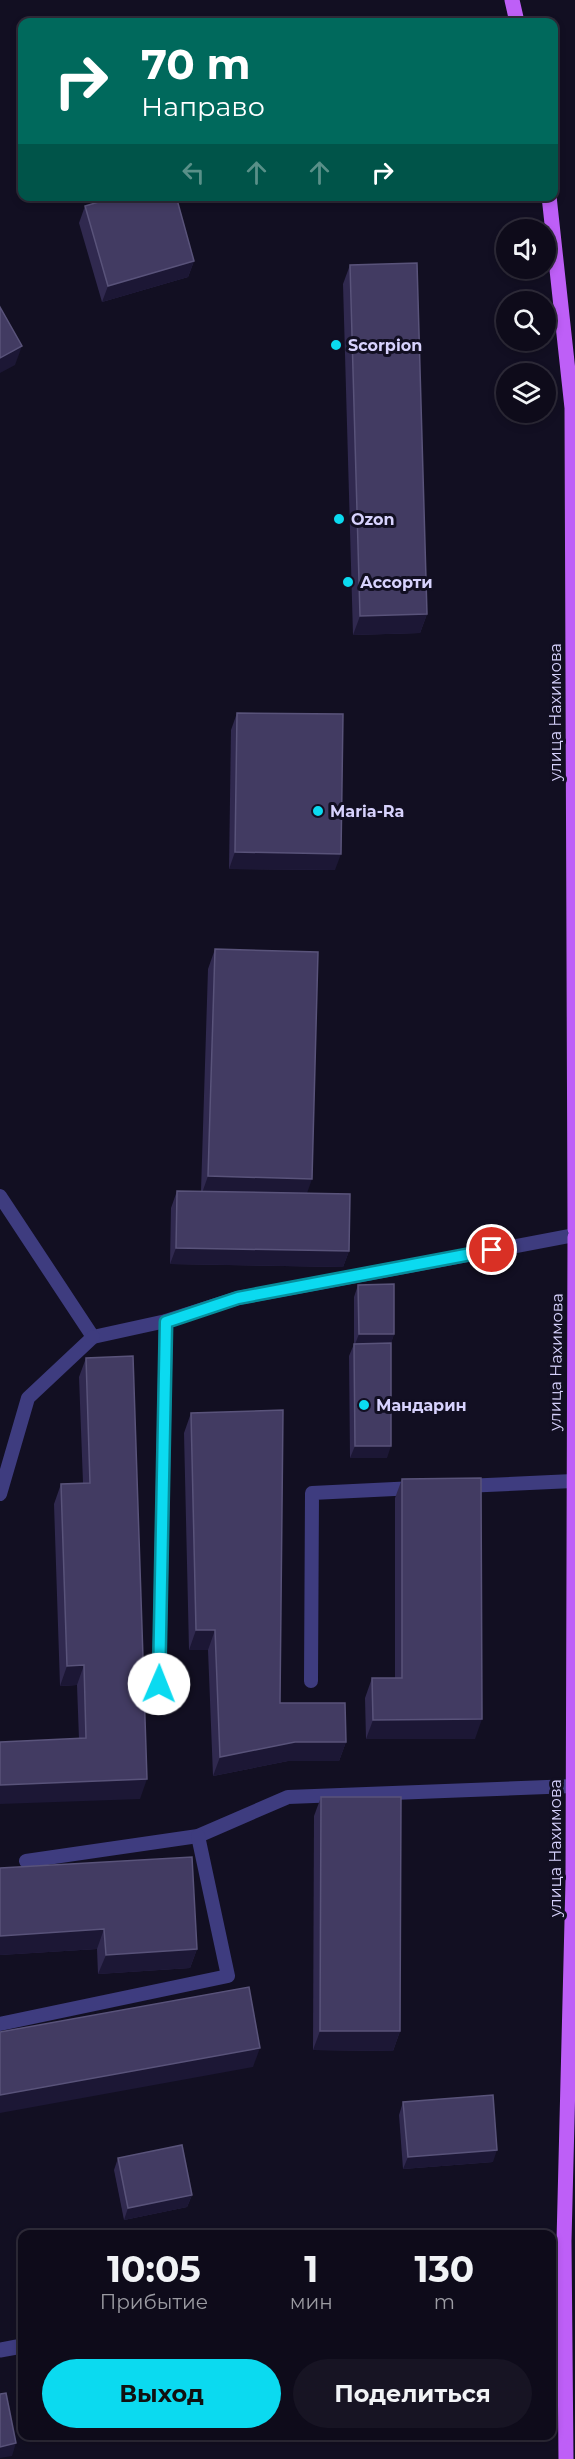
<!DOCTYPE html>
<html lang="ru">
<head>
<meta charset="utf-8">
<style>
  body { margin:0; font-family:Montserrat,sans-serif; background:#171423; color:#f1f3f6; height:100vh; display:flex; flex-direction:column; font-size:22px; white-space:nowrap }
  * { box-sizing:border-box; margin:0 }
  p { font-size:20px; color:#9b9ba2 }
  .icon { flex:none; width:33px; height:33px; fill:none; stroke:currentColor; stroke-width:2; stroke-linecap:round; stroke-linejoin:round }
  .map { position:relative; flex:1; overflow:hidden }
  .panel { position:absolute; left:18px; top:2230px; width:538px; height:210px; display:flex; flex-direction:column; background:#0e0b1a; border-radius:12px; box-shadow:0 3px 9px #0003,0 0 0 2px #2e2b39 }
  .panel>* { flex:none }
  .guide { position:absolute; left:18px; top:18px; width:540px; height:183px; border-radius:12px; box-shadow:0 3px 9px #0003,0 0 0 2px #2e2b39; background:#00695c; color:#fff; overflow:hidden }
  .buttons { position:absolute; left:496px; top:219px; display:grid; gap:12px }
  .buttons a { display:grid; place-items:center; width:60px; height:60px; border-radius:50%; background:#0e0b1a; box-shadow:0 3px 9px #0003,0 0 0 2px #2e2b39; font-size:30px }
  .pin { position:absolute; display:grid; place-items:center; width:51px; height:51px; color:#fff; margin:-26px; border:3px solid #fff; border-radius:50%; box-shadow:0 2px 6px #0007 }
  .me { position:absolute; width:66px; margin:-33px; rotate:1deg; stroke-linejoin:round; filter:drop-shadow(0 0 4px #0008) }
  .turn { display:flex; align-items:center; gap:21px; height:126px; padding:0 24px; font-size:27px }
  .turn .icon { width:78px; height:78px; stroke-width:2.5 }
  .turn b { display:block; font-size:42px; line-height:51px }
  .lanes { display:flex; align-items:center; height:57px; padding:0 24px; background:#0003; justify-content:center; gap:30px; direction:ltr }
  .lanes .off { opacity:.35 }
  .eta { display:flex; justify-content:space-evenly; align-items:center; height:102px; text-align:center }
  .eta b { font-size:36px; font-weight:700; line-height:42px }
  .cta { display:flex; gap:12px; margin-top:auto; padding:12px 24px }
  .cta a { flex:1; height:69px; border-radius:36px; background:#0bdaf0; color:#111; font-size:24px; font-weight:700; line-height:69px; text-align:center }
  .cta a+a { background:#171423; color:#f1f3f6 }
  .map>svg:first-child { display:block }
</style>
</head>
<body>
<div class="map">
<svg width="575" height="2459" viewBox="0 0 575 2459">
  <rect width="100%" height="100%" fill="#120f22"/>
  <g fill="none" stroke-linecap="round" stroke-linejoin="round">
    <g stroke="#3e3c7f" stroke-width="14">
      <path d="M0 1196 93 1337 166 1321 238 1298 575 1235"/>
      <path d="M464 1486 573 1481"/>
      <path d="M0 1494 28 1398 93 1337"/>
      <path d="M311 1681 312 1493 415 1488"/>
      <path d="M159 1684 166 1321"/>
      <path d="M26 1861 198 1836 288 1797 573 1786"/>
      <path d="M0 2024 228 1976 198 1836"/>
    </g>
    <path stroke="#3e3c7f" stroke-width="15" d="M0 2350 22 2346"/>
    <g stroke="#be5ff7" stroke-width="15">
      <path d="M512 0 517 22"/>
      <path d="M549 196 572 408 575 1229"/>
      <path d="M566 2459 564 2241 573 1881 575 1237"/>
    </g>
  </g>
  <g fill="#30294f">
    <path d="M85 206 194 261 188 277 102 302 79 223Z"/>
    <path d="M350 265 427 614 420 633 353 635 343 284Z"/>
    <path d="M237 713 335 870 229 869 231 730Z"/>
    <path d="M215 949 307 1193 349 1251 343 1267 170 1264 171 1208 177 1191H201L208 969Z"/>
    <path d="M358 1285 394 1334 391 1343 387 1458H350L349 1356 354 1344V1297Z"/>
    <path d="M86 1358 140 1799 79 1739 77 1685 60 1686 54 1504 61 1484 83 1483 79 1377Z"/>
    <path d="M191 1413 280 1703 346 1742 339 1761H288L213 1776 208 1650H189L184 1433Z"/>
    <path d="M402 1479 475 1739H366L365 1698 372 1678H395V1498Z"/>
    <path d="M321 1797 400 2031 393 2051 313 2050 314 1816Z"/>
    <path d="M0 1868 197 1949 190 1968 98 1974 97 1949 0 1955Z"/>
    <path d="M403 2102 493 2162 403 2169 399 2115Z"/>
    <path d="M118 2158 192 2195 187 2207 124 2220 114 2170Z"/>
  </g>
  <g fill="#1c1735">
    <path d="M194 261 188 277 102 302 108 286Z"/>
    <path d="M22 346 15 365 0 373V358Z"/>
    <path d="M427 614 420 633 353 635 360 616Z"/>
    <path d="M235 852 341 854 335 870 229 869Z"/>
    <path d="M208 1176 312 1179 305 1199 201 1196Z"/>
    <path d="M176 1248 349 1251 343 1267 170 1264Z"/>
    <path d="M359 1334H394L390 1346 354 1347Z"/>
    <path d="M355 1446H391L387 1458H350Z"/>
    <path d="M196 1630H215L208 1650H189Z"/>
    <path d="M84 1665 77 1685 60 1686 67 1666Z"/>
    <path d="M482 1719 475 1739H366L373 1720Z"/>
    <path d="M295 1742H346L339 1761H288L213 1776 220 1757Z"/>
    <path d="M147 1779 140 1799 0 1804V1785Z"/>
    <path d="M104 1929 97 1949 0 1955V1936Z"/>
    <path d="M197 1949 190 1968 98 1974 106 1955Z"/>
    <path d="M320 2031H400L393 2051 313 2050Z"/>
    <path d="M260 2048 253 2067 0 2113V2095Z"/>
    <path d="M497 2150 493 2162 403 2169 408 2157Z"/>
    <path d="M192 2195 187 2207 124 2220 128 2208Z"/>
    <path d="M16 2443 12 2456 0 2458V2447Z"/>
  </g>
  <g fill="#423b62" stroke="#59537a" stroke-width="1.5">
    <path d="M119 196H176L194 261 108 286 85 206Z"/>
    <path d="M417 263 427 614 360 616 350 265Z"/>
    <path d="M0 307 22 346 0 358Z"/>
    <path d="M237 713 343 714 341 854 235 852Z"/>
    <path d="M215 949 318 952 312 1179 208 1176Z"/>
    <path d="M177 1191 350 1194 349 1251 176 1248Z"/>
    <path d="M394 1284V1334H359L358 1285Z"/>
    <path d="M391 1343V1446H355L354 1344Z"/>
    <path d="M133 1356 147 1779 0 1785V1742L86 1738 84 1665 67 1666 61 1484 90 1483 86 1358Z"/>
    <path d="M283 1410 280 1703H345L346 1742H295L220 1757 215 1630H196L191 1413Z"/>
    <path d="M481 1478 482 1719 373 1720 372 1678H402V1479Z"/>
    <path d="M321 1797H401L400 2031H320Z"/>
    <path d="M192 1857 197 1949 106 1955 104 1929 0 1936V1868Z"/>
    <path d="M249 1987 260 2048 0 2095V2032Z"/>
    <path d="M493 2095 497 2150 408 2157 403 2102Z"/>
    <path d="M182 2145 192 2195 128 2208 118 2158Z"/>
    <path d="M6 2393 16 2443 0 2447V2394Z"/>
  </g>
  <g fill="none" stroke-linecap="round" stroke-linejoin="round">
    <g stroke="#078e9c" stroke-width="15">
      <path id="route" d="M159 1684 166 1322 238 1298 492 1250"/>
    </g>
    <use href="#route" stroke="#0bdaf0" stroke-width="10"/>
  </g>
  <g fill="#0bdaf0" stroke="#120f22" stroke-width="2">
    <circle cx="336" cy="345" r="6"/>
    <circle cx="339" cy="519" r="6"/>
    <circle cx="348" cy="582" r="6"/>
    <circle cx="318" cy="811" r="6"/>
    <circle cx="364" cy="1405" r="6"/>
  </g>
  <g text-anchor="middle" dominant-baseline="central" stroke-width="6" stroke-linejoin="round" paint-order="stroke">
    <g font-size="16" font-weight="bold" fill="#d7d2fd" stroke="#120f22" text-anchor="start">
      <text x="348" y="345">Scorpion</text>
      <text x="351" y="519">Ozon</text>
      <text x="360" y="582">Ассорти</text>
      <text x="330" y="811">Maria-Ra</text>
      <text x="376" y="1405">Мандарин</text>
    </g>
    <g font-size="16" fill="#d7d2fd" stroke="#120f22">
      <text transform="translate(555 712) rotate(-90)">улица Нахимова</text>
      <text transform="translate(556 1362) rotate(-89)">улица Нахимова</text>
      <text transform="translate(555 1848) rotate(-90)">улица Нахимова</text>
    </g>
  </g>
</svg>
<div class="buttons">
<a><svg class="icon" aria-label="sound" viewBox="0 0 24 24"><path d="M4 9h4l5-4v14l-5-4H4zM17 9q2 3 0 6"/></svg></a>
<a><svg class="icon" aria-label="search" viewBox="0 0 24 24"><circle cx="10" cy="10" r="6"/><path d="M15 15l6 6"/></svg></a>
<a><svg class="icon" aria-label="layers" viewBox="0 0 24 24"><path d="M12 4l9 5-9 5-9-5zM3 14l9 5 9-5"/></svg></a>
</div>
<div class="pin" style="left:492px;top:1250px;background:#d93025"><svg class="icon" aria-label="arrive" viewBox="0 0 24 24"><path d="M6 21V4h12l-3 4 3 4H6"/></svg></div>
<svg class="me" style="left:159px;top:1684px" viewBox="-20 -20 40 40"><circle r="19" fill="#fff"/><path d="M0-13L10 11 0 6-10 11z" fill="#0bdaf0"/></svg>
<div class="guide">
<div class="turn"><svg class="icon" aria-label="right" viewBox="0 0 24 24"><path d="M7 20v-9h11M14 6l5 5-5 5"/></svg><div><b>70 m</b>Направо</div></div>
<div class="lanes"><svg class="icon off" aria-label="left" viewBox="0 0 24 24"><path d="M17 20v-9H6M10 6l-5 5 5 5"/></svg><svg class="icon off" aria-label="ahead" viewBox="0 0 24 24"><path d="M12 20V5M6 11l6-6 6 6"/></svg><svg class="icon off" aria-label="ahead" viewBox="0 0 24 24"><path d="M12 20V5M6 11l6-6 6 6"/></svg><svg class="icon" aria-label="right" viewBox="0 0 24 24"><path d="M7 20v-9h11M14 6l5 5-5 5"/></svg></div>
</div>
<section class="panel">
<div class="eta">
<div><b>10:05</b><p>Прибытие</p></div>
<div><b>1</b><p>мин</p></div>
<div><b>130</b><p>m</p></div>
</div>
<div class="cta"><a>Выход</a><a>Поделиться</a></div>
</section>
</div>
</body>
</html>
